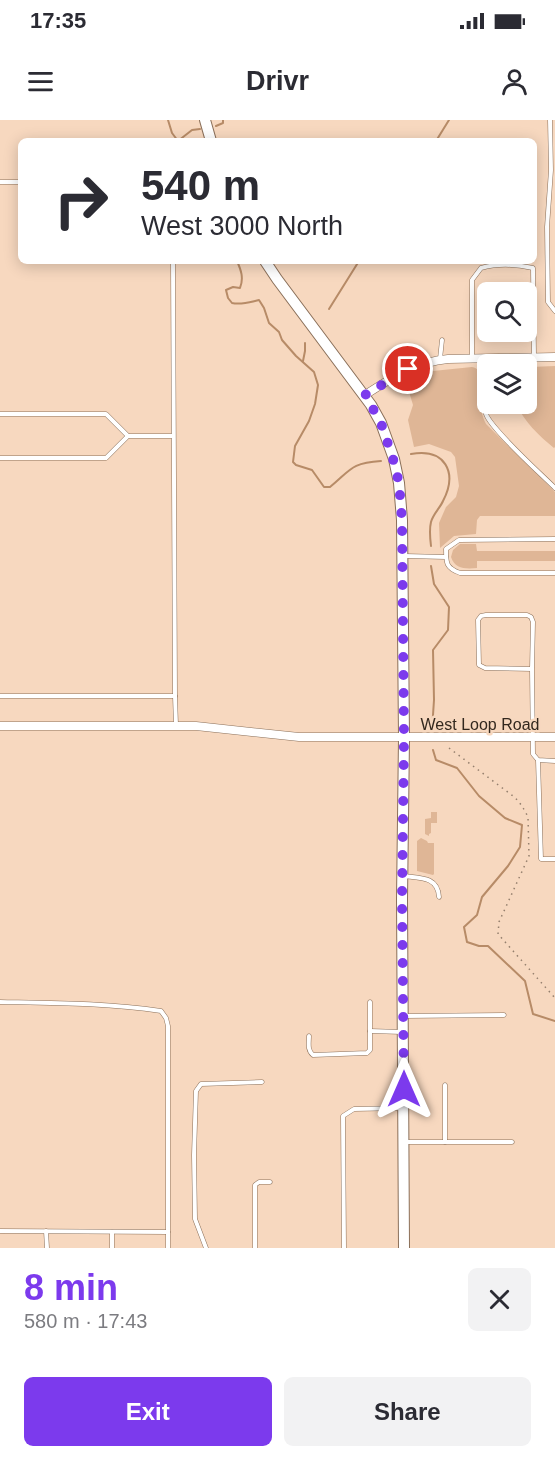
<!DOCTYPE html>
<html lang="en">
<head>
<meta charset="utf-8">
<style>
  body { margin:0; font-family:Helvetica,sans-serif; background:#f2f2f3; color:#2b2b33; height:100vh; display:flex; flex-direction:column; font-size:22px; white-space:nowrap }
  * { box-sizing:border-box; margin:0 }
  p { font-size:20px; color:#7c7c81 }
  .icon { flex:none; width:33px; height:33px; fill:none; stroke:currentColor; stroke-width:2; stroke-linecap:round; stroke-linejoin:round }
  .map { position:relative; height:1128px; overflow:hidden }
  .panel { display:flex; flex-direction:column; background:#fff; flex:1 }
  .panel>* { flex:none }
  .banner { position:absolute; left:18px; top:18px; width:519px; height:126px; border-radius:9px; box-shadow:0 3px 15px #0003; background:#fff; color:#2b2b33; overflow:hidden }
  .tools { position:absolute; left:477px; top:162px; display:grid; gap:12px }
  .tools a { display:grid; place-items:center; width:60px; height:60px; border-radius:9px; background:#fff; box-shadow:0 3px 15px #0003; font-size:30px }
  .pin { position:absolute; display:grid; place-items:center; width:51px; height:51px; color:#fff; margin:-26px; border:3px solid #fff; border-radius:50%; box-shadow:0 2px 6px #0007 }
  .me { position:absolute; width:66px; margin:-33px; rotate:0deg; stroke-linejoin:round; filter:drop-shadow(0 0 4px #0008) }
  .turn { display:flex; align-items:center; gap:21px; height:126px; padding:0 24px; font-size:27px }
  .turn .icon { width:78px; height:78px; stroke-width:2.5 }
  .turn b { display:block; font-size:42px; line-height:51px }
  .round { display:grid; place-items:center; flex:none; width:63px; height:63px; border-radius:9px; background:#f2f2f3 }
  .overview { display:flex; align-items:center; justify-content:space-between; height:102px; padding:0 24px }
  h1 { font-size:36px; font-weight:600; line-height:45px; color:#7c3aed }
  .primary-button { display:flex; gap:12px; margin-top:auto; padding:12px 24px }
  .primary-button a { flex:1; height:69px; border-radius:9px; background:#7c3aed; color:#fff; font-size:24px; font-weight:600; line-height:69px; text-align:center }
  .primary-button a+a { background:#f2f2f3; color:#2b2b33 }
  .status { display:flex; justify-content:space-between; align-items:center; height:42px; padding:0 30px; background:#fff; direction:ltr }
  .status svg { height:16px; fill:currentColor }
  header { display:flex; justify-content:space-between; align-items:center; height:78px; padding:0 24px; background:#fff; font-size:27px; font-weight:600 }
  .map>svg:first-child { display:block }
</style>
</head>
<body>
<div class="status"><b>17:35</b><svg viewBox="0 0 49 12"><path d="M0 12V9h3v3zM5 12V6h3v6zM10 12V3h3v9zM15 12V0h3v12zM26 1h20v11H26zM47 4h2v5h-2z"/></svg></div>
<header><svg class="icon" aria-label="menu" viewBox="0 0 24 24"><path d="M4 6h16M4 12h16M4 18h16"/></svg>Drivr<svg class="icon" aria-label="person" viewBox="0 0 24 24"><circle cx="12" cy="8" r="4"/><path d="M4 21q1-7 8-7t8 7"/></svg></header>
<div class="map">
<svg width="555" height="1128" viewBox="0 0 555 1128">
  <rect width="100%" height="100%" fill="#f7d8bf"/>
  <g fill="#dfb696">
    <path d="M555 246V327L554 328C539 316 524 301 516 284H526L527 253 530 247Z"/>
    <path d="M472 247C478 248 479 251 481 256 481 272 478 289 486 304L555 372V396H480L477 400 476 414 454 416 440 428 439 403 446 387 456 377 459 366 455 337 451 332 429 324 414 327 408 300 413 285 410 275 408 263 433 251Z"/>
    <path d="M460 424H476L477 431H555V441H477V448C465 449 455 449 451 437L453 430Z"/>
    <path d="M431 692H437V703H431V713L429 714V716L425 714V699L431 698Z"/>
    <path d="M421 718 427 721 428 723H434V754L433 755 417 751V721Z"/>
  </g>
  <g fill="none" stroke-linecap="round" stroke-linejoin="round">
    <g stroke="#b78b67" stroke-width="2">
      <path d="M168 0 172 13 178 21"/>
      <path d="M216 6 223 3V0"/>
      <path d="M178 21 192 10 200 9"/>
      <path d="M436 21 449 0"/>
      <path d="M237 141C241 150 244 158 240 168L233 167 226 170 228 178 232 183C242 185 250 182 259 180L264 188 269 203 279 212 282 220 296 236 314 252 318 265 315 284 309 301 295 326 293 342 296 345 312 350 324 367H330C351 350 350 343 381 341"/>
      <path d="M329 189 359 141"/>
      <path d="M303 241 305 231V223"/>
      <path d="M411 334C445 328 458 352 443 381 440 388 433 394 431 402 429 410 430 418 431 426"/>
      <path d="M431 446 434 464 449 487 448 510 433 530 434 580 432 610"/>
      <path d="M433 630 436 640 457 648 479 676 505 698 522 705 520 727 508 746 482 777 477 795 464 807 467 822 479 826H488L525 861 533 894 555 901"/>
    </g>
    <g stroke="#8b705a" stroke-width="5">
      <g id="service">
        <path d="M550 0 551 50 547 107 548 182 555 191"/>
        <path d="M0 62H21"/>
        <path d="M173 141 175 576 176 605"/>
        <path d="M472 238V160L481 148C499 143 515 144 533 148L534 237"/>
        <path d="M484 238C484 256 481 277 486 294 491 309 541 354 555 368"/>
        <path d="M440 239 442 220"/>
        <path d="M0 294H106L128 316"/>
        <path d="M0 338H106L128 316H173"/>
        <path d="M555 419 459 420 446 429C446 443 446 448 460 453H555"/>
        <path d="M405 436 446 437"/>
        <path d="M532 549 533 502 531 497 527 495H486L481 496 478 500 479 545 485 548 532 549 533 634 538 640 555 641"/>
        <path d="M0 576H175"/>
        <path d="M538 640 541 739H555"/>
        <path d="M403 756C419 758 438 756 439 777"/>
        <path d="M0 882C54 883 108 883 161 891L166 898 168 906V1128"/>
        <path d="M404 896 504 895"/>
        <path d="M370 911 402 912"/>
        <path d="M309 916C309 923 307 930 313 935L367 933 370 930V882"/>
        <path d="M445 965V1022"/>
        <path d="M405 1022H512"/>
        <path d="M0 1111 168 1112"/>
        <path d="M46 1111 47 1128"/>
        <path d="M112 1128V1112"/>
        <path d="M206 1128 195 1099 194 1035 196 971 201 964 262 962"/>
        <path d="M255 1128V1065L259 1062H270"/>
        <path d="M344 1128 343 996 354 989 403 988"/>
      </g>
    </g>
    <g stroke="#8b705a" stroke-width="9">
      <g id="minor">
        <path d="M365 275C391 258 416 242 448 239L555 237"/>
        <path d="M0 606H196L299 617H555"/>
      </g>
    </g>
    <g stroke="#8b705a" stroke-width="12">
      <g id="tertiary">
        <path d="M205 0 211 21"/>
        <path d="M265 141 277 159 371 285 381 303 394 339 399 363 402 400 404 618 402 779 404 1128"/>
      </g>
    </g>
    <path stroke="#947f6d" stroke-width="1.5" stroke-dasharray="1.5 4.5" stroke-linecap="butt" d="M449 628 513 676C520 682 524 689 528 697L529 736 499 802 498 814 555 878"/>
    <use href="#service" stroke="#fff" stroke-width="4"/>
    <use href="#minor" stroke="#fff" stroke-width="8"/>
    <use href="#tertiary" stroke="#fff" stroke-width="10"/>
  </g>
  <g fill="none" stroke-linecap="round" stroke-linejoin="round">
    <path stroke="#7c3aed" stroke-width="10" stroke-dasharray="0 18" d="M404 969 402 779 404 618 402 400 399 363 393 339 381 303 365 275 408 249"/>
  </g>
  <g text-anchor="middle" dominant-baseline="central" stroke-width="5" stroke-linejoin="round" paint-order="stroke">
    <g font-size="16" fill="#33281e" stroke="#f7d8bf">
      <text x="480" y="604">West Loop Road</text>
    </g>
  </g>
</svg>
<div class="tools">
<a><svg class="icon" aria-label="search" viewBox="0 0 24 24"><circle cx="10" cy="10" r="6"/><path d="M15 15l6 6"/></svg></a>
<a><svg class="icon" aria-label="layers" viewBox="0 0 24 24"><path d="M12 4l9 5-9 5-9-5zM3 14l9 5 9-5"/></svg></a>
</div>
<div class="pin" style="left:408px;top:249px;background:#d93025"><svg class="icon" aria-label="arrive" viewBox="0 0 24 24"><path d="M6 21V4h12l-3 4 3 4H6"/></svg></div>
<svg class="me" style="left:404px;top:969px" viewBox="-20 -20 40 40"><path d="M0-17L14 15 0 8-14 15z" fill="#7c3aed" stroke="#fff" stroke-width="4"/></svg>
<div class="banner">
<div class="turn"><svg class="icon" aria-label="right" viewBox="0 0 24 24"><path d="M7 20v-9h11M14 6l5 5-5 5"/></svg><div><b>540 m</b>West 3000 North</div></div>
</div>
</div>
<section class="panel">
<div class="overview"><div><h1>8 min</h1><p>580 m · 17:43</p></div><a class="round"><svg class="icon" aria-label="close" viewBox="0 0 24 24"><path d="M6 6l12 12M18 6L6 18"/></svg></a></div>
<div class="primary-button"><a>Exit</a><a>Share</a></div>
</section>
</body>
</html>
